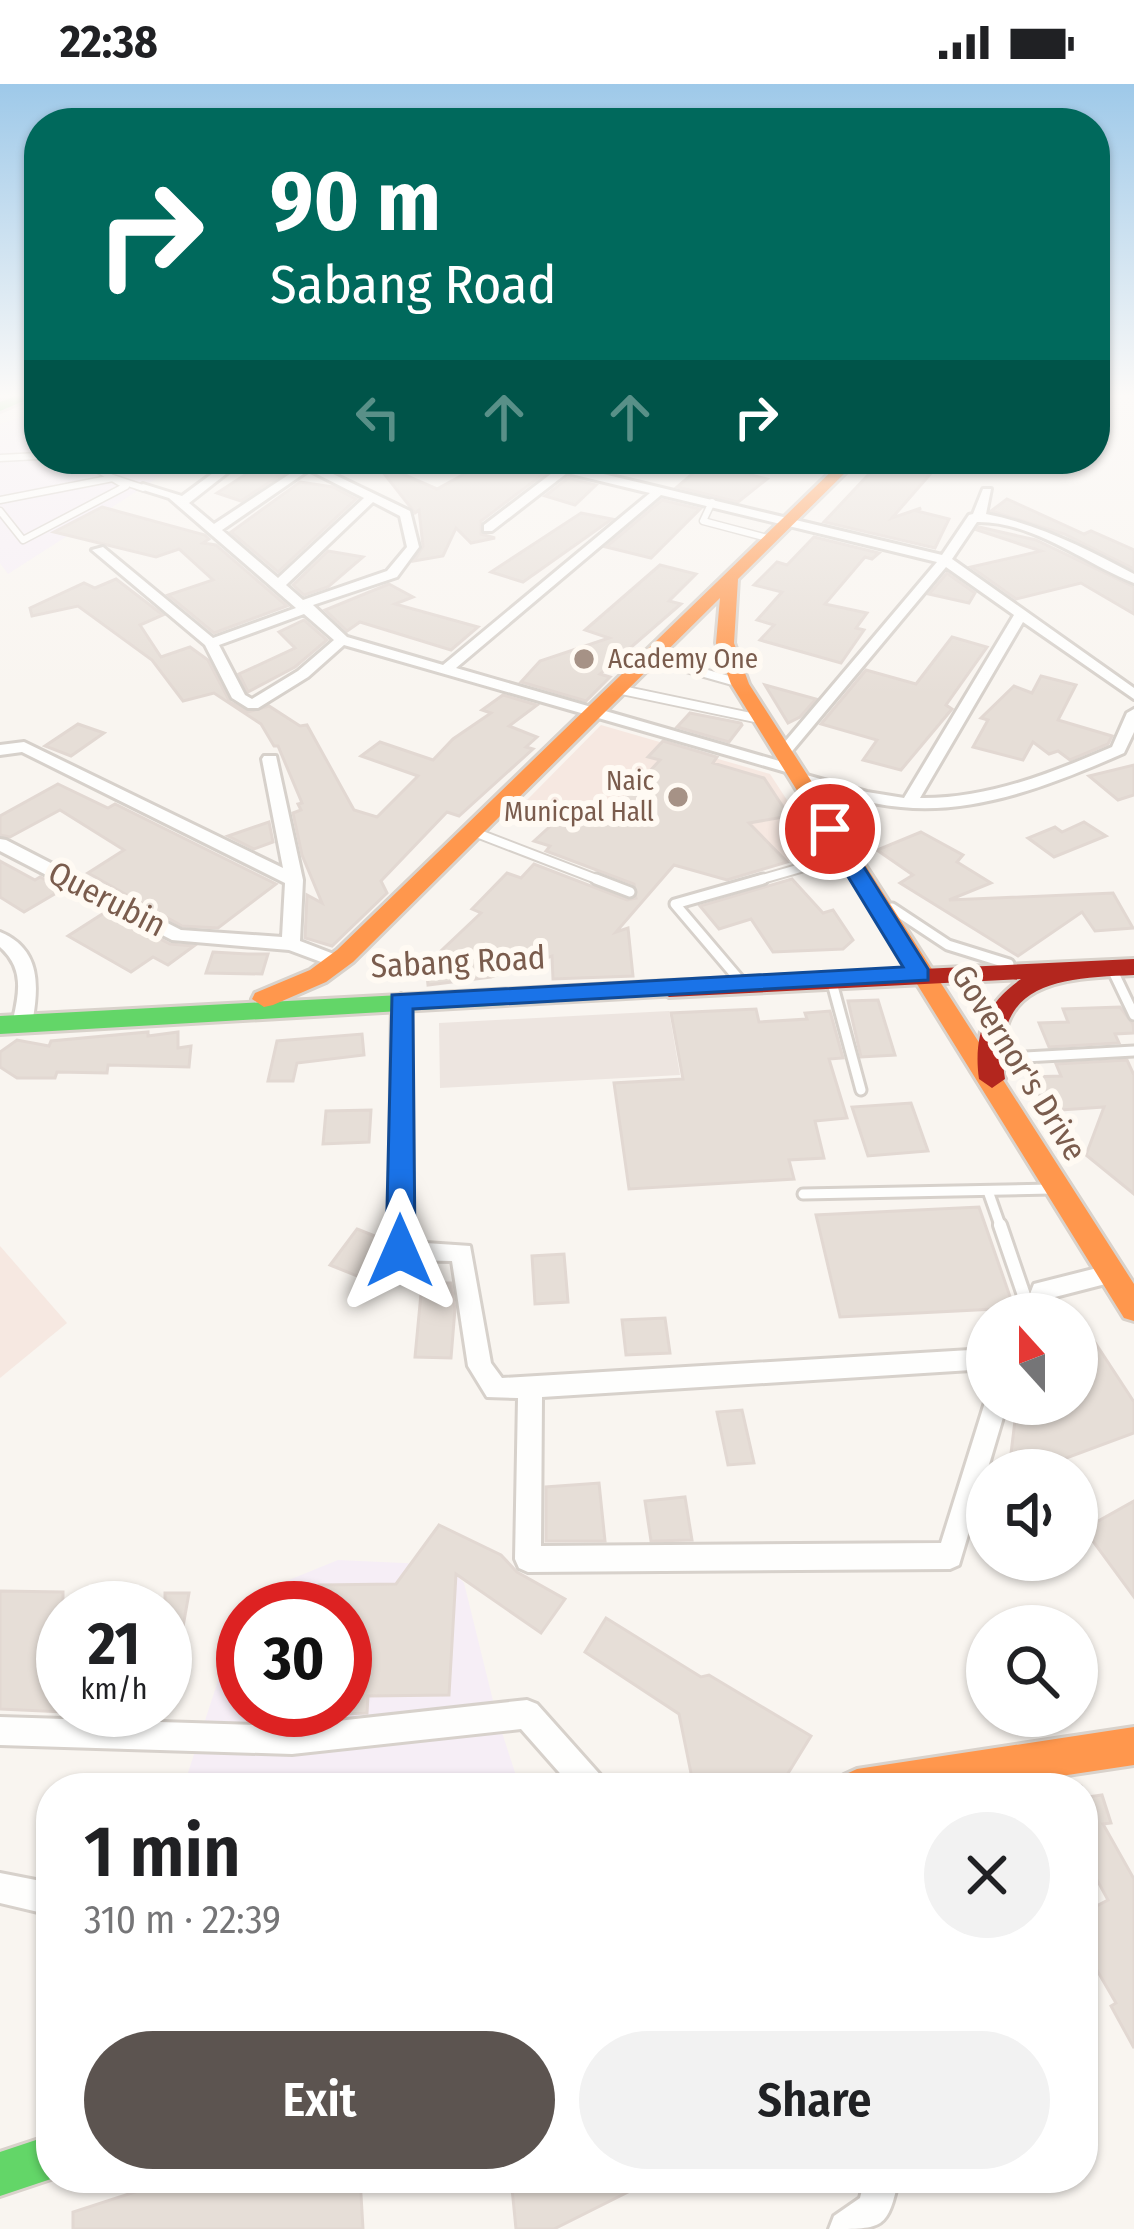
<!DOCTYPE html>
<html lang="en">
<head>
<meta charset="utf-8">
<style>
  body { margin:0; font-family:"Fira Sans Condensed",sans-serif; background:#f2f2f2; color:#202124; height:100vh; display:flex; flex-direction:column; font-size:45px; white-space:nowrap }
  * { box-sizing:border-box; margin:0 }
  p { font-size:39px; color:#757577 }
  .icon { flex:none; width:66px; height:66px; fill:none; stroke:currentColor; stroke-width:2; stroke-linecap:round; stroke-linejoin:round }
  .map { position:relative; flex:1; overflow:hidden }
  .panel { position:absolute; left:36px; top:1689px; width:1062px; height:420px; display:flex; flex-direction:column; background:#fff; border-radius:48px; box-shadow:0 3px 9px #0004 }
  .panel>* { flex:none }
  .hud { position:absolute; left:24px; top:24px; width:1086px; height:366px; border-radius:48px; box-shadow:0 3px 9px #0004; background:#00695c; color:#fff; overflow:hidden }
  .needle { width:78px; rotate:339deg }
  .tools { position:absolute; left:966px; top:1209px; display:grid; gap:24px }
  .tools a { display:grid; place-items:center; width:132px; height:132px; border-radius:50%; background:#fff; box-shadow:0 3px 9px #0004; font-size:60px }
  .speed { position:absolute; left:36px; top:1497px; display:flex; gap:24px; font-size:60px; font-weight:700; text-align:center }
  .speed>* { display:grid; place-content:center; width:156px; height:156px; border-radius:50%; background:#fff; box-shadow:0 3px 9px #0004; line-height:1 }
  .speed small { font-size:30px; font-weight:400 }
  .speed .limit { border:18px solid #d22; background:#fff; color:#111 }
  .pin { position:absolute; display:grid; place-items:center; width:102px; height:102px; color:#fff; margin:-51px; border:6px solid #fff; border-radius:50%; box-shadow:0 3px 12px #0007 }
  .me { position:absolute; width:132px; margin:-66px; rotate:0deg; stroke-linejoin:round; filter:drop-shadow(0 0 9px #0008) }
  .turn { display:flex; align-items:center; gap:42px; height:252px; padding:0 48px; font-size:54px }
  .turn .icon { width:156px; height:156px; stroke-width:2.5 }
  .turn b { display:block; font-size:84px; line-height:102px }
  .lanes { display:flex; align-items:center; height:114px; padding:0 48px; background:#0003; justify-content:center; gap:60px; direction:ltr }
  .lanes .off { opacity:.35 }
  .round { display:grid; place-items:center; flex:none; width:126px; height:126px; border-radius:63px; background:#f2f2f2 }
  .headline { display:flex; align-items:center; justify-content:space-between; height:204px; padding:0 48px }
  h1 { font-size:72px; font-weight:600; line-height:90px }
  .primary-button { display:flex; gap:24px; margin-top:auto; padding:24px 48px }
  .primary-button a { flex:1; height:138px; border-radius:72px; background:#5c5450; color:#fff; font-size:48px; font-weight:600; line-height:138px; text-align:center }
  .primary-button a+a { background:#f2f2f2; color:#202124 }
  .status { display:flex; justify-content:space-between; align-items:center; height:84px; padding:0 60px; background:#fff; direction:ltr }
  .status svg { height:33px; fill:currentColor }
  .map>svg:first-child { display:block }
</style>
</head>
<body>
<div class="status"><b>22:38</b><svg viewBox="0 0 49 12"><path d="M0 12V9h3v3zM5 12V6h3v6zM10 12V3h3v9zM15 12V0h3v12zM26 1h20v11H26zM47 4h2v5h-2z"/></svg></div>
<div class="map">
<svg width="1134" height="2145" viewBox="0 0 1134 2145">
  <rect width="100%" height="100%" fill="#f9f5f0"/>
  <g fill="#f6e8e1">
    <path d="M601 641 770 690 821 768 725 795 594 755 526 717Z"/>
    <path d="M0 1162 67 1239 0 1294Z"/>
  </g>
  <path fill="#ede5e0" d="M669 927 680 991 440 1004 439 939Z"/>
  <g fill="#f6eef6" fill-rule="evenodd">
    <path d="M24 332 39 335V375H187L8 490 0 479V340Z"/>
    <path d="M338 1476 425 1480 455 1490 464 1499 497 1633 520 1704H183L245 1514ZM243 1524H345V1626H243Z"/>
  </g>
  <g fill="#e6ded7" stroke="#e2d8d2" stroke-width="3">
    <path d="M478 375H515L546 388 481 437V450L495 454 471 459 456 444 443 472 414 477 423 462 419 426 415 429 375 378 437 405 477 383Z"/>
    <path d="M883 375 939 380 892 434 921 424 917 427 949 435 935 464 824 438Z"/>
    <path d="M705 379 767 395 738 418 677 403Z"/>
    <path d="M254 385 282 390 241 417 217 409Z"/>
    <path d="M568 394 596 401 575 421 545 412Z"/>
    <path d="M300 398 333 403 356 415 278 488 231 448Z"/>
    <path d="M1007 415 1084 450 1091 447 1134 466V485L1064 450 991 427Z"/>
    <path d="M662 416 700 425 651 474 606 463Z"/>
    <path d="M102 423 205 451 209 455 203 459 216 461 287 522 214 549 168 511 213 496 179 465 156 473 54 448Z"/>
    <path d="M581 429 612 435 523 498 491 488Z"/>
    <path d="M979 443 1036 456 1134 503V530L1081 499 1016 515 971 483 1041 467 977 446Z"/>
    <path d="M814 453 879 469 872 475 865 473 825 520 867 529 856 544 864 546 841 579 760 556 774 541 757 536 782 508 754 501 777 478 787 481Z"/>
    <path d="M328 467 363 473 328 503 304 511 293 501Z"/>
    <path d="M660 481 696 490 669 517 681 520 600 590 610 593 586 617 521 598 540 577 609 554 585 546Z"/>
    <path d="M947 489 975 509 969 519 929 510Z"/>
    <path d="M116 495 163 531 140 541 161 573 190 563 208 576 230 618 248 628 269 622 300 642 307 641 354 726 377 733 418 692 361 672 380 658 433 676 453 655 491 629 482 626 503 611 537 621 509 642 537 653 526 663 533 665 459 732 447 728 381 797 387 809 332 862 305 854 307 811 322 819 302 771 293 729 301 726 298 720 302 719 278 662H274L261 640 214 609 183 617 152 576 78 522 32 532 30 524 84 499 95 504Z"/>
    <path d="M389 500 413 513 395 520 478 543 451 566 360 538 347 547 325 526Z"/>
    <path d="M304 536 327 556 295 583 248 608 239 590 295 564 279 548Z"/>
    <path d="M952 553 987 563 946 621 952 625 901 686 863 676 877 656 821 640 866 586 916 600Z"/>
    <path d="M1041 592 1076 601 1058 636 1112 652 1108 660 1070 676 1058 667 1049 670 1033 658 1023 676 973 663 988 636 981 634 1014 602 1032 609Z"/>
    <path d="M765 601 816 615 800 633 788 639Z"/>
    <path d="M690 629 741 639 742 641 729 658 677 643Z"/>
    <path d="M78 640 104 649 71 672 45 662Z"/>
    <path d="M663 657 717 673 713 679 764 694 789 732 749 739 787 778 727 796 674 781 616 848 628 844 633 892 553 895 552 872 491 893 428 901 426 881 481 829 472 825 507 789 521 794 534 780 627 816 636 814 634 800 546 767 550 762 534 757 568 726 603 738 660 676 648 673Z"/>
    <path d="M1134 681V711L1118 716 1089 692Z"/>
    <path d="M58 700 108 724 115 720 276 800 218 844 182 842 88 789 124 766 60 726 10 753 0 751V732Z"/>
    <path d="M269 738 273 758 254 765 228 752Z"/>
    <path d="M1084 738 1106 752 1054 773 1028 754 1055 743 1062 748Z"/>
    <path d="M921 748 963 771 957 778 991 799 949 816 1113 809 1133 844 1095 847 1082 828 1018 872 900 799 913 791 877 766Z"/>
    <path d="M0 777 35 796 40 793 63 805 24 828 0 813Z"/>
    <path d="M792 795 823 829 833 826 853 856 843 865 773 868 751 835 719 845 700 822Z"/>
    <path d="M107 827 170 860 194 862 168 881 153 873 131 888 68 852Z"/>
    <path d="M213 868 248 870H268L262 890 206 889Z"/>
    <path d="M878 916 895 971 861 973 848 917Z"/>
    <path d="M1120 923 1133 940 1134 949 1115 950 1119 959 1049 963 1039 939 1068 938 1063 925Z"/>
    <path d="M756 925 759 938 807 935 805 929 830 927 843 974 829 975 847 1034 815 1037 824 1074 789 1076 794 1095 629 1105 614 999 683 995 671 929Z"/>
    <path d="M148 948V952L178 948V964L191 962 189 983 108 981 107 989 57 988 55 994H17L0 983V968L17 956 49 962 51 957Z"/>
    <path d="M362 950 364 971 297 979 293 997H268L277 957Z"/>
    <path d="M1127 976 1134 991V1110L1086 1071 1104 1023 1047 1027 1031 993 1061 992 1056 980Z"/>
    <path d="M911 1019 928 1067 868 1072 852 1023Z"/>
    <path d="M371 1026 369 1058 323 1060 326 1027Z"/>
    <path d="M979 1123 1014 1224 840 1233 816 1131Z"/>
    <path d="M357 1145 385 1156 362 1194 330 1181Z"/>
    <path d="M564 1170 568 1218 535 1220 532 1172Z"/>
    <path d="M422 1199H451L455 1225 451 1274 415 1273Z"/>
    <path d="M1077 1231 1134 1318V1349L1034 1386H1009L1017 1320H1077Z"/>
    <path d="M665 1234 670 1269 626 1271 622 1236Z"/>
    <path d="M742 1326 754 1379 728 1381 717 1328Z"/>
    <path d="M599 1399 605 1457H546V1403Z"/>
    <path d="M685 1413 692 1456 651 1457 645 1417Z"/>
    <path d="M1134 1417V1513L1084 1445Z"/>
    <path d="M439 1441 501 1471 517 1488 565 1515 541 1549 456 1490 449 1611 368 1612 367 1629 345 1630V1524H316L319 1501 396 1500Z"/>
    <path d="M0 1507 63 1508V1628L0 1625Z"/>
    <path d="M165 1509H189L176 1582 165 1581Z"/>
    <path d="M606 1534 701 1593 709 1591 811 1652 779 1704H694L679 1630 585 1568Z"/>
    <path d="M1083 1705 1088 1713 1102 1711 1111 1739 1103 1740 1134 1795V1964L1111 1922 1116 1919 1083 1862V1829L1108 1816 1083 1770Z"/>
    <path d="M178 2094H360L363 2145H73V2128Z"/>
    <path d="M511 2094H656L554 2145H516Z"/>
  </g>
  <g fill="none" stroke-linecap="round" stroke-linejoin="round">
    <g stroke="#d7d1cb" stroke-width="9">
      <g id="lane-far3">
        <path d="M0 374 39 372"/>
        <path d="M0 416 113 394 143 404"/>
        <path d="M712 418 703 437 771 455"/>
        <path d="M0 427 23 456 126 402 80 375"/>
      </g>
    </g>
    <g stroke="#d7d1cb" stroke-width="12">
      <g id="lane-far2">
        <path d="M657 565 683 583 736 598"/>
        <path d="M617 605 760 635"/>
        <path d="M474 748 604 798"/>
        <path d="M752 798 846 771"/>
      </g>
    </g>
    <g stroke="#d7d1cb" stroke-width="15">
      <g id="lane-far1">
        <path d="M596 795 630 808"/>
        <path d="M892 824 948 861 1009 880"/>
        <path d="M1112 885 1134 931"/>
        <path d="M831 895 861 1006"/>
        <path d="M743 900 675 820 763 795"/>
        <path d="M990 975 1134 967"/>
        <path d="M988 1107 1001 1144"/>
        <path d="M803 1110 1052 1105"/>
      </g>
    </g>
    <g stroke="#d7d1cb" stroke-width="18">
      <path id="lane" d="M1000 1141 1027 1220"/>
    </g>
    <g stroke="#d7d1cb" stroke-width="6">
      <g id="street">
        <path d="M232 375H245L189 419 214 440 308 378 410 427 419 463 397 493 313 521 347 553 443 581 650 409 567 389 492 447H484V441L556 386 519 375 563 381 572 376 578 379 574 383 942 471 969 431 973 430 983 405H991L986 430C1038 440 1087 465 1134 490V499C1084 479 1033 437 977 438L952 475 1134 604V615L1023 538 920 714C987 715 1052 689 1112 663L1127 629 1134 625V648L1124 669C1056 699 977 731 901 723 864 720 828 707 792 697L793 690 344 561 308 593 258 624H248L232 614 205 561 92 466 103 463 213 554 296 524 169 414 137 404 143 400 182 412ZM309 386 364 414 278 494 222 446ZM661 411 937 478 778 666V672H788L946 483 1014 531 904 714 867 708 799 689 800 683 456 584ZM373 418 400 432 407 463 387 487 303 516 286 501ZM304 530 334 556 298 587 252 615 245 611 219 561Z"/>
        <path d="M24 658 283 784 262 675 264 672H276L303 796 300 857 344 874 347 878 344 882H332L289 866 172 856 0 767V755L6 756 181 846 282 853 285 799 22 668 0 671V661Z"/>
        <path d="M0 848C41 865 39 902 32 940L22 947 12 940C19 910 25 885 0 863Z"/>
        <path d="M401 910 410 917 411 1158 470 1162 491 1279 502 1294 987 1265V1285L542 1313 541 1462 941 1459 987 1312V1320H1007L959 1481 950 1485 528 1488 519 1484 515 1475 518 1314 487 1313 468 1282 452 1177 400 1176 392 1173 389 1167 392 917Z"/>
        <path d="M1109 1181 1117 1183 1120 1190 1117 1197 1051 1214 1046 1230H1022L1034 1200Z"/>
        <path d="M527 1616 537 1620 603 1694 608 1704H573L521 1645 292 1670 0 1661V1633L292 1642Z"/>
        <path d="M0 1789 51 1799V1831L0 1819Z"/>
        <path d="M865 2094H899C887 2145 885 2145 829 2145L834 2132 860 2114Z"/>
      </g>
    </g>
    <g stroke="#d9d2cb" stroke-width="6">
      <g id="fast">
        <path d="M19 311H38L0 327V318Z"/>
        <path d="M669 897 681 905 678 911 0 950V932Z"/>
        <path d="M51 2051 54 2094 0 2112V2068Z"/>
      </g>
    </g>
    <g stroke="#d9d2cb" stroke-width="6">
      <g id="slow">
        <path d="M844 375H859L738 495 734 559 749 600 1134 1200V1237L1124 1234 731 600 716 559 720 514 353 878 326 898 273 921 264 923 252 915 255 909 310 886 337 866Z"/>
        <path d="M1134 1643V1681L981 1704H838L844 1691 857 1685Z"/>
      </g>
    </g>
    <g stroke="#d9d2cb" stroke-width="6">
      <path id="jam" d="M1134 875V891C1060 894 990 897 1005 995L992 1004 979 995C973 952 985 920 1021 895L669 913 657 905 669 897Z"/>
    </g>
    <use href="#lane-far3" stroke="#fefefd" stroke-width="6"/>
    <use href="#lane-far2" stroke="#fefefd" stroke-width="8"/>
    <use href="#lane-far1" stroke="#fefefd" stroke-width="9"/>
    <use href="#lane" stroke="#fefefd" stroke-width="12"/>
    <use href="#street" fill="#fefefd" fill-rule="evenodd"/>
    <use href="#fast" fill="#63d668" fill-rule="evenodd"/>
    <use href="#slow" fill="#ff974d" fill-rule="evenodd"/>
    <use href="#jam" fill="#b3261e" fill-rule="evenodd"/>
  </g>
  <linearGradient id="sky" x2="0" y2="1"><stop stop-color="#9ec9e9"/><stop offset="0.51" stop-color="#fcfaf8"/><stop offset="1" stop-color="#fcfaf8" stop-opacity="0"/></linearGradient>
  <rect width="1134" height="611" fill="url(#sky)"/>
  <path fill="#1a73e8" stroke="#114b97" stroke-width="3" d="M830 738 840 745 928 885V896L413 925 415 1167 411 1175H390L386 1167 392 911 903 883 819 745Z"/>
  <g fill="#a69286" stroke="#fffaf3" stroke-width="4.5">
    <circle cx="584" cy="575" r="12"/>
    <circle cx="678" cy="713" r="12"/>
  </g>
  <g text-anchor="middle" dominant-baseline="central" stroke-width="12" stroke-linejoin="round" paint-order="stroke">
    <g font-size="27" fill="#7a5c4d" stroke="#fffaf3" text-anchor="start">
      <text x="608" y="575">Academy One</text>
      <text x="654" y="697" text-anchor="end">Naic<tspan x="654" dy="31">Municpal Hall</tspan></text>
    </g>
    <g font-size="33" fill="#7a5c4d" stroke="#fffaf3">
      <text transform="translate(107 815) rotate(27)">Querubin</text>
      <text transform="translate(458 878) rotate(-3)">Sabang Road</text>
      <text transform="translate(1019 979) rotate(58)">Governor's Drive</text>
    </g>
  </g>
</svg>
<div class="tools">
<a><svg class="needle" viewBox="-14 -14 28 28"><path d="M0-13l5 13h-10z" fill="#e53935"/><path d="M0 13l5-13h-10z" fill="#757577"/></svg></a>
<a><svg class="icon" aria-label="sound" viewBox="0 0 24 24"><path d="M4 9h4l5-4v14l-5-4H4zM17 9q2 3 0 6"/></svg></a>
<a><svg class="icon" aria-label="search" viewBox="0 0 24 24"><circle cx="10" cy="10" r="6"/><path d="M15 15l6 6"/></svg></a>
</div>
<div class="speed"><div>21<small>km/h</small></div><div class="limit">30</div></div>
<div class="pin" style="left:830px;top:745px;background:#d93025"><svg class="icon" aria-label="arrive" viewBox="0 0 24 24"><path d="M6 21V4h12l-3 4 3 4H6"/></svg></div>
<svg class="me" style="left:400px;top:1167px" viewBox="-20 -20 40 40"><path d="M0-17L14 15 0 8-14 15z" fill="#1a73e8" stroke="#fff" stroke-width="4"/></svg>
<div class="hud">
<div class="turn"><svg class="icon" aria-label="right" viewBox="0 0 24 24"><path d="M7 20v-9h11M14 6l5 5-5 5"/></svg><div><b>90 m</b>Sabang Road</div></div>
<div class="lanes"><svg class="icon off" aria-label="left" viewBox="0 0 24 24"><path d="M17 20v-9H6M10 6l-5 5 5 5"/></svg><svg class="icon off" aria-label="ahead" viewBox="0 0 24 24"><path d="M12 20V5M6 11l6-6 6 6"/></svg><svg class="icon off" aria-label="ahead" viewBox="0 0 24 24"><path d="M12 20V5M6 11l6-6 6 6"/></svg><svg class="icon" aria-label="right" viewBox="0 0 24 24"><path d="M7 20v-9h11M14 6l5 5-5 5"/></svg></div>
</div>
<section class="panel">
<div class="headline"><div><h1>1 min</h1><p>310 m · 22:39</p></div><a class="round"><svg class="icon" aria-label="close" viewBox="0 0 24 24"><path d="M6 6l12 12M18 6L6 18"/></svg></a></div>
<div class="primary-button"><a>Exit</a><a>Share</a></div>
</section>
</div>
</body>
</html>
